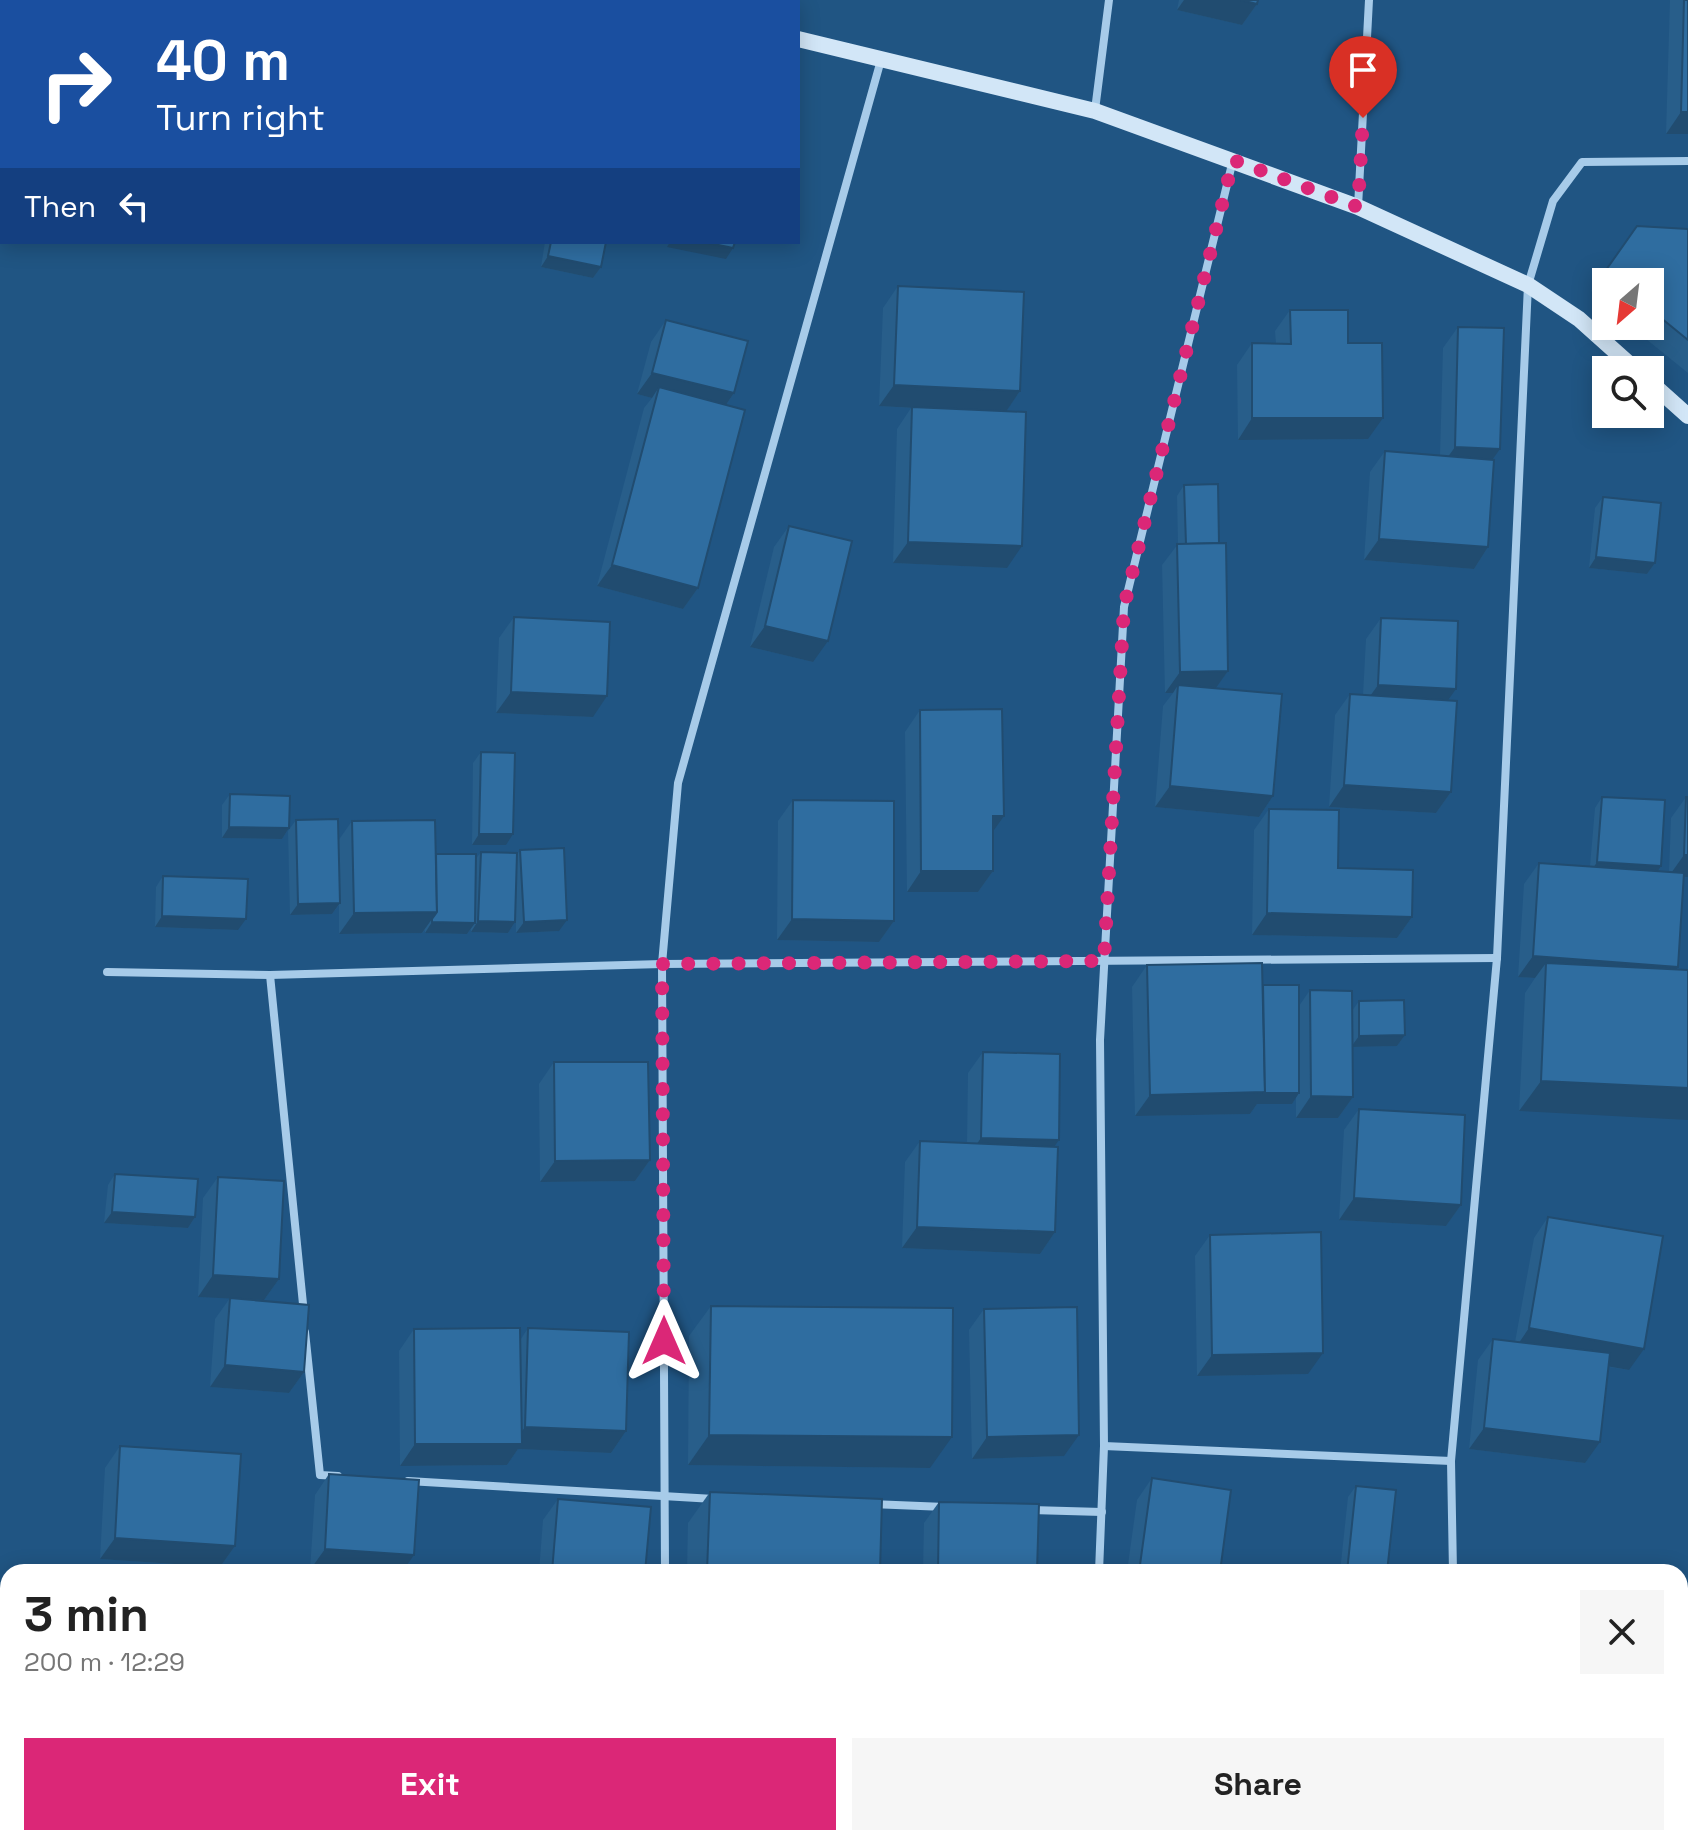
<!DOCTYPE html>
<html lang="en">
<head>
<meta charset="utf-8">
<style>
  body { margin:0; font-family:"Space Grotesk",sans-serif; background:#f6f6f6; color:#222; height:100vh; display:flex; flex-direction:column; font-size:30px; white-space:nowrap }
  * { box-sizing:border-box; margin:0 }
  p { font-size:26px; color:#767676 }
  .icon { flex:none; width:44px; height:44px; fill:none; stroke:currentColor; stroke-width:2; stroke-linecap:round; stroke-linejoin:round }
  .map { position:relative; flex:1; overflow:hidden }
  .panel { position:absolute; left:0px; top:1564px; width:1688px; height:282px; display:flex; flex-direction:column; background:#fff; border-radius:24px 24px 0 0; box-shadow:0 4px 20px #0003 }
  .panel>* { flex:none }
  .banner { position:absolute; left:0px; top:0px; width:800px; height:244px; box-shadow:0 4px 20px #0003; background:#1a4fa0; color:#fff; overflow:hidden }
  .needle { width:52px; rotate:208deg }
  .buttons { position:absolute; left:1592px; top:268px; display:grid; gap:16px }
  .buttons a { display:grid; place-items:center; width:72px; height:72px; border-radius:0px; background:#fff; box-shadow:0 4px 20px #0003; font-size:40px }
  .pin { position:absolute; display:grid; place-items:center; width:68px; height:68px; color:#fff; margin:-82px -34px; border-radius:50% 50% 50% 0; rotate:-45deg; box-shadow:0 0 8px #0007 }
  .pin .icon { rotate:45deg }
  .me { position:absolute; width:88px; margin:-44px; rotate:0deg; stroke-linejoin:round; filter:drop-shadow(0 0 6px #0008) }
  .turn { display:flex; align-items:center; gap:28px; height:168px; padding:0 24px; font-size:36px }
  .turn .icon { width:104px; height:104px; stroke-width:2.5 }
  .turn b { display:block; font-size:56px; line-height:68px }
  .then { display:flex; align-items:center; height:76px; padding:0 24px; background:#0003; gap:16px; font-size:30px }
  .round { display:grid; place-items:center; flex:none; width:84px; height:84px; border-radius:0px; background:#f6f6f6 }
  .overview { display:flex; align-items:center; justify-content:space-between; height:136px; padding:0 24px }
  h1 { font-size:48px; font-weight:700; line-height:60px }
  .cta { display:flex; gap:16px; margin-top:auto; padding:16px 24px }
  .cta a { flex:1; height:92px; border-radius:0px; background:#db2777; color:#fff; font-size:32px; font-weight:700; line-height:92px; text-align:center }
  .cta a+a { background:#f6f6f6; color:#222 }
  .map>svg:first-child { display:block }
</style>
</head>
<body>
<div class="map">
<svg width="1688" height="1845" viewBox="0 0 1688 1845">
  <rect width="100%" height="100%" fill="#205583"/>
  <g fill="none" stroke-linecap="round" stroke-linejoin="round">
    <g stroke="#a7cbe9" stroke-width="8">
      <path d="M1095 110 1109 0"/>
      <path d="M1358 207 1369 0"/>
      <path d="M107 972 270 975 662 964 1497 958"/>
      <path d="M270 975 304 1314"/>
      <path d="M305 1332 320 1475 338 1476"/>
      <path d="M1104 1446 1451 1461"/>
      <path d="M408 1481 714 1499"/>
      <path d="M871 1504 945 1507"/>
      <path d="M1031 1510 1102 1512"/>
      <path d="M665 1572 662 964 678 783 881 60"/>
      <path d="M1099 1572 1104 1446 1100 1040 1124 607 1233 160"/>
      <path d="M1453 1572 1451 1461 1497 958 1528 285 1553 201 1582 162 1688 161"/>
      <path d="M667 1838V1845"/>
      <path d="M1175 1838 1192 1845"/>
      <path d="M1458 1838V1845"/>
      <path d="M145 1844 164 1845"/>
      <path d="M1028 1845 1031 1838"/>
    </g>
    <g stroke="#d2e6f7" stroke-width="16">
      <path d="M635 0 644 2"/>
      <path d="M798 39 1095 111 1358 207 1528 285 1579 319 1636 370"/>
      <path d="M1650 382 1688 416"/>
    </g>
  </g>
  <g fill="#285e8a">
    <path d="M1179 0H1258L1257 4 1242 25 1177 10Z"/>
    <path d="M1670 0H1688V134H1666Z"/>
    <path d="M1637 226 1688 229V373L1630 326H1650V282H1606V304L1591 291Z"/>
    <path d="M545 242H606L601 267 593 278 541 267Z"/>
    <path d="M898 286 1020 391 1006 411 1007 568 893 563 897 429 911 408 879 406 883 308Z"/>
    <path d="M1290 310 1348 343 1368 439 1238 440 1237 365 1252 343 1276 344 1275 331Z"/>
    <path d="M666 320 734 393 726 405 698 588 683 609 597 586 644 408 652 398 637 394 651 342Z"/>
    <path d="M1458 327 1492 460 1488 547 1474 569 1364 560 1370 472 1385 451 1440 455 1443 348Z"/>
    <path d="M1184 485 1219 543 1228 671 1215 688 1273 796 1259 817 1155 807 1163 706 1173 693H1165L1162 565 1178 544 1177 496Z"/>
    <path d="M1603 497 1655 563 1647 574 1589 568 1595 508Z"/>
    <path d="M789 526 813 662 750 647 774 547Z"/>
    <path d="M514 617 593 717 496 713 499 638Z"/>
    <path d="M1381 618 1448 700 1451 792 1436 813 1329 807 1335 715 1350 694 1363 695 1366 639Z"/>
    <path d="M920 710 993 831V871L978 892H907L905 732Z"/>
    <path d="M481 752 506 845H472L473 763Z"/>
    <path d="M230 794 289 828 282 839 222 838V805Z"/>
    <path d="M1602 797 1658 871 1669 872 1671 818 1686 797 1684 876 1678 967 1519 1111 1525 993 1535 978 1518 977 1524 884 1539 863 1590 866 1595 808Z"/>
    <path d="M793 800 894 921 879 942 777 940 778 821Z"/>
    <path d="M1269 809 1338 868 1412 917 1397 938 1252 935 1254 830Z"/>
    <path d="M296 820 338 841 352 821 436 854 475 860 481 852 517 855 520 850 559 931 516 933V914L515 922 508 933 471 932V929L467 934 425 933V930L422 933 339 934V905L332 914 290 915 288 831Z"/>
    <path d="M163 876 238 930 155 927 156 887Z"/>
    <path d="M1147 965 1262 986 1299 1006 1310 990 1352 1011 1359 1001 1405 1035 1397 1046 1353 1047V1097L1338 1118H1296V1097L1292 1104H1257L1250 1114 1135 1116 1132 987Z"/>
    <path d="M983 1052 1054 1147 1055 1232 1040 1254 902 1248 905 1162 920 1141 967 1143 968 1073Z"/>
    <path d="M554 1062 650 1160 635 1181 540 1182 539 1084Z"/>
    <path d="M1359 1109 1461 1205 1446 1226 1339 1220 1344 1130Z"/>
    <path d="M115 1174 195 1217 188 1228 104 1223 108 1185Z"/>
    <path d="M218 1177 279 1279 264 1300 304 1372 289 1393 210 1387 215 1319 230 1298 198 1297 203 1198Z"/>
    <path d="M1548 1217 1629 1370 1609 1367 1585 1463 1469 1449 1478 1360 1493 1339 1515 1342 1534 1238Z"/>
    <path d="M1210 1235 1308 1374 1197 1376 1195 1256Z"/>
    <path d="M711 1306 930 1468 688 1465 689 1336Z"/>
    <path d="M984 1309 1064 1456 972 1459 969 1330Z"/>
    <path d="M528 1328 626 1431 611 1453 518 1449 507 1465 400 1466 399 1351 414 1329 521 1339Z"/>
    <path d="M120 1446 235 1546 220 1567 100 1559 105 1468Z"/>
    <path d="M329 1474 419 1480 310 1570 315 1495Z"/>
    <path d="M1152 1478 1220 1572H1127L1137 1500Z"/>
    <path d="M1356 1486 1387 1572H1340L1348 1497Z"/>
    <path d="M710 1492 880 1572H687L688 1523Z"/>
    <path d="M558 1499 645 1572H539L543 1520Z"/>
    <path d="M939 1502 1037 1572H923L924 1523Z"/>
    <path d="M1688 1798V1845H1663L1667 1838H1680V1813Z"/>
  </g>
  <g fill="#214c70">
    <path d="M1184 0H1241L1257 4 1242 25 1177 10Z"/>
    <path d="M1681 112H1688V134H1666Z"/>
    <path d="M670 242H704L733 248 726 259 667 247Z"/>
    <path d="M548 256 601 267 593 278 541 267Z"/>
    <path d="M652 373 734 393 719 415 659 387 652 398 637 394Z"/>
    <path d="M894 385 1020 391 1005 413 879 406Z"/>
    <path d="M1252 418H1383L1368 439 1238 440Z"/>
    <path d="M1455 447 1500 449 1485 470 1440 468Z"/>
    <path d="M1379 539 1488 547 1474 569 1364 560Z"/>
    <path d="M908 542 1022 546 1007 568 893 563Z"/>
    <path d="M1596 557 1655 563 1647 574 1589 568Z"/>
    <path d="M612 565 698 588 683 609 597 586Z"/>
    <path d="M765 626 828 641 813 662 750 647Z"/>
    <path d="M1228 671 1213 692 1178 685 1173 693H1165L1180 672Z"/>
    <path d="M1378 685 1456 689 1441 710 1363 706Z"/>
    <path d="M511 692 607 696 593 717 496 713Z"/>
    <path d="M1344 785 1451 792 1436 813 1329 807Z"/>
    <path d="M1170 786 1273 796 1259 817 1155 807Z"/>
    <path d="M993 816H1004L989 837Z"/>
    <path d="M229 827 289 828 282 839 222 838Z"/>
    <path d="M479 834H513L506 845H472Z"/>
    <path d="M1684 855H1688V877L1669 876Z"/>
    <path d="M1597 862 1661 866 1654 877 1590 873Z"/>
    <path d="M921 871H993L978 892H907Z"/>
    <path d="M340 903 332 914 290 915 298 904Z"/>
    <path d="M437 912 422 933 339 934 354 913Z"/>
    <path d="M1267 913 1412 917 1397 938 1252 935Z"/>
    <path d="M162 916 246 919 238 930 155 927Z"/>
    <path d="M792 919 894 921 879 942 777 940Z"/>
    <path d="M567 920 559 931 516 933 524 922Z"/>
    <path d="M478 921 515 922 508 933 471 932Z"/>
    <path d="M432 922 475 923 467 934 425 933Z"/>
    <path d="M1533 956 1678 967 1663 989 1546 963 1535 978 1518 977Z"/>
    <path d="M1405 1035 1397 1046 1351 1047 1359 1036Z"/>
    <path d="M1541 1081 1688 1088V1120L1519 1111Z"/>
    <path d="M1265 1092 1299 1093 1292 1104H1257L1250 1114 1135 1116 1150 1095Z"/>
    <path d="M1311 1096 1353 1097 1338 1118H1296Z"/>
    <path d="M981 1138 1059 1140 1044 1161 966 1159Z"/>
    <path d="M650 1160 635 1181 540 1182 555 1161Z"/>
    <path d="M1354 1198 1461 1205 1446 1226 1339 1220Z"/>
    <path d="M112 1212 195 1217 188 1228 104 1223Z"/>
    <path d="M917 1227 1055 1232 1040 1254 902 1248Z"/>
    <path d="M213 1275 279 1279 264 1300 198 1297Z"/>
    <path d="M1529 1328 1644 1349 1629 1370 1514 1350Z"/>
    <path d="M1323 1353 1308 1374 1197 1376 1212 1355Z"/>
    <path d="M225 1365 304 1372 289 1393 210 1387Z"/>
    <path d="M525 1427 626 1431 611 1453 518 1449 507 1465 400 1466 415 1444H513Z"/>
    <path d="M1484 1428 1600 1442 1585 1463 1469 1449Z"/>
    <path d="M709 1435 952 1437 930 1468 688 1465Z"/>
    <path d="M1079 1435 1064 1456 972 1459 987 1437Z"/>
    <path d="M115 1538 235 1546 220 1567 100 1559Z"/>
    <path d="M325 1549 414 1555 402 1572H342L310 1570Z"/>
  </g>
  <g fill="#2f6da0" stroke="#214c70" stroke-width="2">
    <path d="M1241 0H1258L1257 4Z"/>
    <path d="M1684 0H1688V112H1681Z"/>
    <path d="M1637 226 1688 229V340L1650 309V282H1620L1606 270Z"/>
    <path d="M551 242H606L601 267 548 256Z"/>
    <path d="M704 242H735L733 248Z"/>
    <path d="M898 286 1024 292 1020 391 894 385Z"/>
    <path d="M1290 310H1348V343H1382L1383 418H1252V343L1291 344Z"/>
    <path d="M666 320 748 341 734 393 652 373Z"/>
    <path d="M1458 327 1504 328 1500 449 1455 447Z"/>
    <path d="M659 387 745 410 698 588 612 565Z"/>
    <path d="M912 407 1026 412 1022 546 908 542Z"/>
    <path d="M1385 451 1494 460 1488 547 1379 539Z"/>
    <path d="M1218 484 1219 543 1186 544 1184 485Z"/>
    <path d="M1603 497 1661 503 1655 563 1596 557Z"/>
    <path d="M789 526 852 541 828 641 765 626Z"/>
    <path d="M1226 543 1228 671 1180 672 1177 544Z"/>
    <path d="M514 617 610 622 607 696 511 692Z"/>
    <path d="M1381 618 1458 621 1456 689 1378 685Z"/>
    <path d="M1178 685 1282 694 1273 796 1170 786Z"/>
    <path d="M1350 694 1457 701 1451 792 1344 785Z"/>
    <path d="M1002 709 1004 816H993V871H921L920 710Z"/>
    <path d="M481 752 515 753 513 834H479Z"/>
    <path d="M230 794 290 796 289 828 229 827Z"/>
    <path d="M1602 797 1665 800 1661 866 1597 862Z"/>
    <path d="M1686 797H1688V855H1684Z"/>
    <path d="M793 800 894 801V921L792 919Z"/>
    <path d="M1269 809 1339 810 1338 868 1413 870 1412 917 1267 913Z"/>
    <path d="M338 819 340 903 298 904 296 820Z"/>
    <path d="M435 820 437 912 354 913 352 821Z"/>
    <path d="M564 848 567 920 524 922 520 850Z"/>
    <path d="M481 852 517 853 515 922 478 921Z"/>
    <path d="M436 854H476L475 923 432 922V919L437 912Z"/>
    <path d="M1539 863 1684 873 1678 967 1533 956Z"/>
    <path d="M163 876 248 879 246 919 162 916Z"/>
    <path d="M1262 963 1265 1092 1150 1095 1147 965Z"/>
    <path d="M1546 963 1688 970V1088L1541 1081Z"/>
    <path d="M1263 985H1299V1093H1263L1265 1092Z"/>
    <path d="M1310 990 1352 991 1353 1097 1311 1096Z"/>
    <path d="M1404 1000 1405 1035 1359 1036V1001Z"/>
    <path d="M983 1052 1060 1054 1059 1140 981 1138Z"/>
    <path d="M554 1062H648L650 1160 555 1161Z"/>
    <path d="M1359 1109 1465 1115 1461 1205 1354 1198Z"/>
    <path d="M920 1141 1058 1147 1055 1232 917 1227Z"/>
    <path d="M115 1174 198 1179 195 1217 112 1212Z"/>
    <path d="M218 1177 284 1181 279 1279 213 1275Z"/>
    <path d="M1548 1217 1663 1236 1644 1349 1529 1328Z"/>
    <path d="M1321 1232 1323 1353 1212 1355 1210 1235Z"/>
    <path d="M230 1298 309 1305 304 1372 225 1365Z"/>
    <path d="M711 1306 953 1308 952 1437 709 1435Z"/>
    <path d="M1077 1307 1079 1435 987 1437 984 1309Z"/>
    <path d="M520 1328 522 1444H415L414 1329Z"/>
    <path d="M528 1328 629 1332 626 1431 525 1427Z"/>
    <path d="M1493 1339 1610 1353 1600 1442 1484 1428Z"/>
    <path d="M120 1446 241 1454 235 1546 115 1538Z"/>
    <path d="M329 1474 419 1480 414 1555 325 1549Z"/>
    <path d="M1152 1478 1231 1490 1220 1572H1139Z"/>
    <path d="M1356 1486 1396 1490 1387 1572H1347Z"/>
    <path d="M710 1492 882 1499 880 1572H707Z"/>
    <path d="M558 1499 651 1507 645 1572H552Z"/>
    <path d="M939 1502 1039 1504 1037 1572H938Z"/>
    <path d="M1688 1811V1845H1670L1674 1838H1680V1826Z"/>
  </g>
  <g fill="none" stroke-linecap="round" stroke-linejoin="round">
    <path stroke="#db2777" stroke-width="14" stroke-dasharray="0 25.2" d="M664 1341 662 964 1104 961 1124 607 1233 160 1358 207 1363 118"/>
  </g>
</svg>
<div class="buttons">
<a><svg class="needle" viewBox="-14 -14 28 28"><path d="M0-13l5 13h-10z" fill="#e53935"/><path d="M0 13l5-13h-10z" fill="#767676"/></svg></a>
<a><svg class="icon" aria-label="search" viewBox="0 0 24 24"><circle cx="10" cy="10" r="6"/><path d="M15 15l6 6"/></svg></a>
</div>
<div class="pin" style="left:1363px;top:118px;background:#d93025"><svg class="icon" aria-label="arrive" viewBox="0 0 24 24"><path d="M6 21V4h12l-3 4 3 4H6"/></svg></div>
<svg class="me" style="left:664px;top:1341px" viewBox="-20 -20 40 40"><path d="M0-17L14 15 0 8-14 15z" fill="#db2777" stroke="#fff" stroke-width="4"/></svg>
<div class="banner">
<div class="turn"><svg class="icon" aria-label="right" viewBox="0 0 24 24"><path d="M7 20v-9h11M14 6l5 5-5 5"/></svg><div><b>40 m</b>Turn right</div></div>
<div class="then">Then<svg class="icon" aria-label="left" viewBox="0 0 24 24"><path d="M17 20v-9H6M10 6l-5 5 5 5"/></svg></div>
</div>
<section class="panel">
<div class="overview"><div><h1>3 min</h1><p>200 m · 12:29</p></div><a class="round"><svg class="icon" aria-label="close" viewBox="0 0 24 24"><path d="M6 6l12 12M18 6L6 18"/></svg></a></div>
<div class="cta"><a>Exit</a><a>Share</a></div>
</section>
</div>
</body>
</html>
